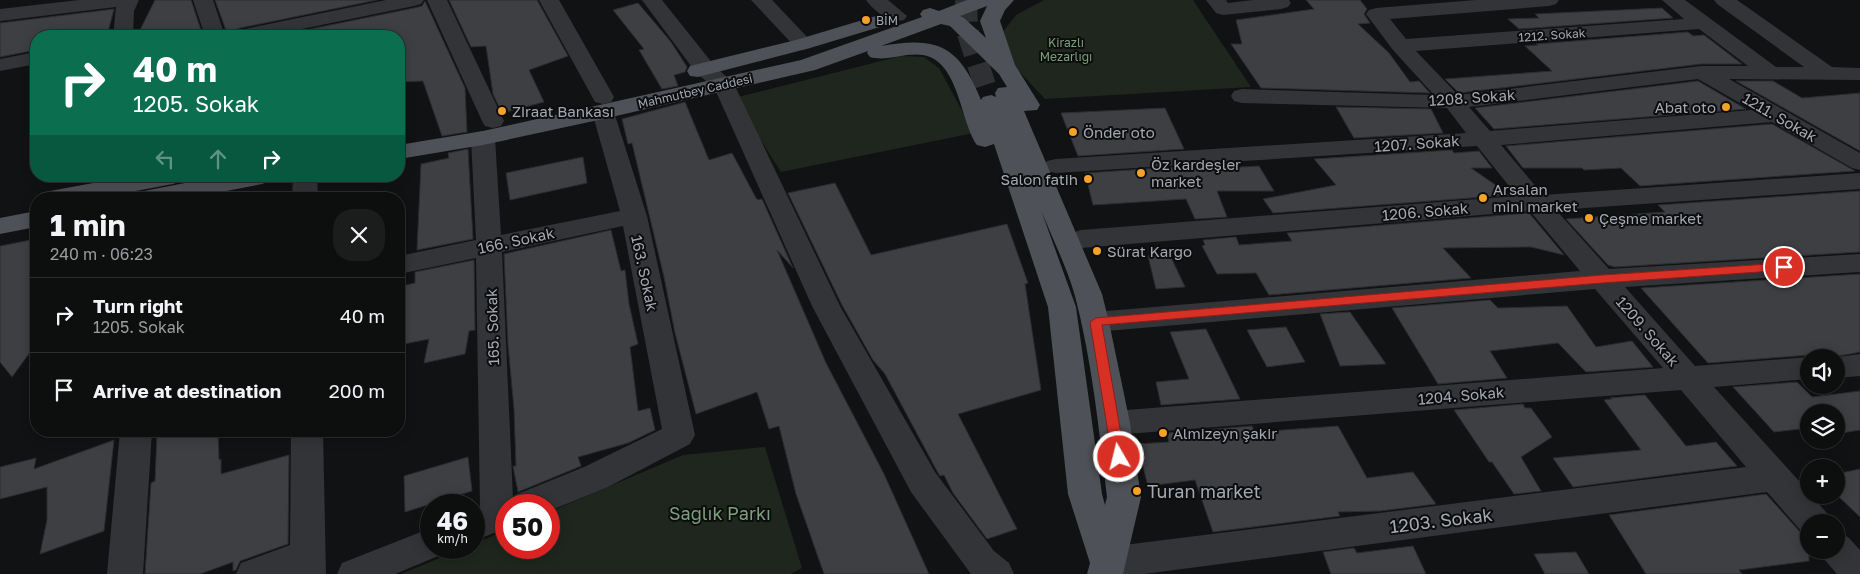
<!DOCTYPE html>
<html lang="en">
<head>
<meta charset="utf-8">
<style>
  body { margin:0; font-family:"Golos Text",sans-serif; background:#1b1c1c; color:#f1f3f6; height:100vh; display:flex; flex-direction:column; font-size:19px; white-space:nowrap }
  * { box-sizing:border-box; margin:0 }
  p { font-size:16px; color:#9a9c9e }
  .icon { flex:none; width:28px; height:28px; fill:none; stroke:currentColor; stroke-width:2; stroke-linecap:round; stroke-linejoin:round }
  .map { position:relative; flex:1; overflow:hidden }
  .drawer { position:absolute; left:30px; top:192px; width:375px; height:245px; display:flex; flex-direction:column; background:#0d0e0e; border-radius:20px; box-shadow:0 2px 12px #0003,0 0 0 1px #2d2e2e }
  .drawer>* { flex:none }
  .banner { position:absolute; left:30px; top:30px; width:375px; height:152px; border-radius:20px; box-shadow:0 2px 12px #0003,0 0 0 1px #2d2e2e; background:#0b6e4f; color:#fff; overflow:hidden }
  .controls { position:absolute; left:1800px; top:349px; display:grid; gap:10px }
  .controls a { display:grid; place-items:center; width:45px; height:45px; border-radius:50%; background:#0d0e0e; box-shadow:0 2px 12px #0003,0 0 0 1px #2d2e2e; font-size:25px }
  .speed { position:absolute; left:420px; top:494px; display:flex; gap:10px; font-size:25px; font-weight:700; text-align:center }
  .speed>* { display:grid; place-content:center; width:65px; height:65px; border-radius:50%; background:#0d0e0e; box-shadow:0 2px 12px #0003,0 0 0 1px #2d2e2e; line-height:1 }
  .speed small { font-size:12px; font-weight:400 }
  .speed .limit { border:8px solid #d22; background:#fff; color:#111 }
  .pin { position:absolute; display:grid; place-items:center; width:42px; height:42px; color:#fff; margin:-21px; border:2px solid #fff; border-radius:50%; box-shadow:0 1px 5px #0007 }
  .me { position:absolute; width:55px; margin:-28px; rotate:352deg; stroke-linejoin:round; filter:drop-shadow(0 0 4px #0008) }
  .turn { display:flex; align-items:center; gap:18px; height:105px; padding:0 20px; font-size:22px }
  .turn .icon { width:65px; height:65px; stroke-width:2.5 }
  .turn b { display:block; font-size:35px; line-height:42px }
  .lanes { display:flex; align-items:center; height:48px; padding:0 20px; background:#0003; justify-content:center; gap:25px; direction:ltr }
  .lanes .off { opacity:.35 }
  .round { display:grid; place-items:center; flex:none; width:52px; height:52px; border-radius:20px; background:#1b1c1c }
  .headline { display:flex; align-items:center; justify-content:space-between; height:85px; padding:0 20px }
  h1 { font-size:30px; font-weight:700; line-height:38px }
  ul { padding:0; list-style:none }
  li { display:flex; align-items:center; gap:15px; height:75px; padding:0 20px; border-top:1px solid #2d2e2e }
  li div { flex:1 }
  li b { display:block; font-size:19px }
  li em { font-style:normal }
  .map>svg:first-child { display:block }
</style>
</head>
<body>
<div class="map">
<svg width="1860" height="574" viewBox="0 0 1860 574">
  <rect width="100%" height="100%" fill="#111213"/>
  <g fill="#1e261e">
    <path d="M1044 0H1193L1251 87 1045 99 1015 67 1002 33 1016 15Z"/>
    <path d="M901 56 924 57 939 68 974 133 781 172 734 98Z"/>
    <path d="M765 447 802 568 791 574H401L464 548H474V544L506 530V548H549V512L683 455Z"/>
  </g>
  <g fill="#3d3f43" stroke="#2b2c2f">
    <path d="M155 0H191L203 36H137Z"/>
    <path d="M215 0H377L240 28 232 31 228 36Z"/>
    <path d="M449 0H537L568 56 529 70 544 102 502 113 493 94 486 46 471 47Z"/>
    <path d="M1306 0H1360L1367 9 1364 14 1370 23 1358 24 1389 53 1410 82 1419 81 1430 93 1261 88 1231 44H1242L1236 20 1314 9Z"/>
    <path d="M425 1 465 88 467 132 442 136 423 81 399 82V36H276L414 8 422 6Z"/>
    <path d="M638 3 671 42 687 67 685 72 674 75 678 86 662 89 639 50 644 49 613 10Z"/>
    <path d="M1662 8 1673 18 1519 29 1508 19 1539 18 1535 14Z"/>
    <path d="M114 9 107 36H36V50L0 57V23Z"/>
    <path d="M1688 32 1693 36 1704 35 1742 64H1701L1459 93 1445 79 1552 71 1525 46 1538 45 1536 44Z"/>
    <path d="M1698 81 1746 109 1494 129 1475 108Z"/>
    <path d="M1736 81H1773L1802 98 1860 93V151Z"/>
    <path d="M685 102 709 160 732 153 756 198 758 200 762 199 793 268 777 250 826 363 884 474 929 574H824L796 494 779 426 769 429 757 392 696 414 675 333 664 277 632 143 628 144 622 119Z"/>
    <path d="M1336 107 1431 109 1443 133 1354 138Z"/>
    <path d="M1165 108 1184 149 1078 156 1061 113Z"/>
    <path d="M1772 124 1855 171 1640 186 1621 168 1584 170 1582 168H1523L1506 146Z"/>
    <path d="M468 149 473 239 417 250 421 164 449 158 448 153Z"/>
    <path d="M1452 150 1454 153 1479 151 1492 168H1471L1510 195 1273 213 1263 199 1336 185 1314 159Z"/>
    <path d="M583 157 587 183 510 200 506 173Z"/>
    <path d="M1206 165 1207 169 1259 166 1274 191H1217L1227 217 1195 219 1186 199 1093 205 1085 173Z"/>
    <path d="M835 183 871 255 1007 224 1028 283 1025 284 1041 390 958 414 1017 529 987 539 953 493 944 475 940 476 937 471 885 374 873 360 842 305 788 193Z"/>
    <path d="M1860 191V252L1615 267 1608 265 1566 219 1665 212 1658 205Z"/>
    <path d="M1529 213 1564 255 1531 247 1443 248 1471 278 1269 295 1256 273 1217 274 1202 246 1205 245 1203 240 1236 237 1239 245 1292 241 1287 233Z"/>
    <path d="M611 230 621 271 625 270 629 304 638 344 630 347 638 411 650 408 655 430 628 443 578 457 581 466 518 492 513 466H516L514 409 508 345 504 254Z"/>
    <path d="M36 239V344L12 377 0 362V246Z"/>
    <path d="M1169 253 1185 287 1156 289 1148 256Z"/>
    <path d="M474 260 475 330 469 331 465 354 424 363 429 339 399 345 402 286 415 283V272Z"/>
    <path d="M1860 274V352L1829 358H1813L1809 355 1708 363 1641 288Z"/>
    <path d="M1490 300 1498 308 1567 306 1596 347 1632 341 1653 367 1586 372 1558 343 1490 351 1507 378 1438 384 1392 308Z"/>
    <path d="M1350 312 1386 364 1340 366 1320 314Z"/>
    <path d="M1286 327 1305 362 1267 367 1247 330Z"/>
    <path d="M1206 329 1240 399 1161 405 1156 382 1189 379 1170 332Z"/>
    <path d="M1797 382 1812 397 1860 391V430L1836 434V412H1809V428L1774 432 1733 387Z"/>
    <path d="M1645 395 1686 446 1716 442 1737 466 1573 487 1553 458 1641 450 1604 400 1612 399 1610 398Z"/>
    <path d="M1523 404 1525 408H1531L1552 437 1521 457 1541 491 1514 494 1492 462H1489L1454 410Z"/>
    <path d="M1252 426 1255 432 1338 426 1367 478 1413 472 1436 504 1380 511 1338 512 1340 516 1213 532 1195 480 1148 486 1137 444 1169 442 1167 433Z"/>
    <path d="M167 431H218L219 460 221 459V474L289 455 288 544 240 561 236 570 233 571V562L200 574H145L151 483 155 481 157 434Z"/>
    <path d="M114 440 104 531 40 554 47 520V487L0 499V467L36 458 34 469Z"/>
    <path d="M468 457 472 491 405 512 404 476Z"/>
    <path d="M1860 469V517L1836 494V474Z"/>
    <path d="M1766 494 1801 533 1809 537V561L1739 570 1742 574H1646L1609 515Z"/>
    <path d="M1413 546 1426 574H1331L1323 552 1354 548 1357 553Z"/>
    <path d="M1576 552 1589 574H1545L1534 554Z"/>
  </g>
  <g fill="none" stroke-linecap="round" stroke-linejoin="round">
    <path stroke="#2e3033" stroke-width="22" stroke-dasharray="22 11" stroke-linecap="butt" d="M966 0 967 30 988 95"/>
    <g fill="#323438" fill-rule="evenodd">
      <path d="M79 0H139L134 11 133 36H113L116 7 0 21V9Z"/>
      <path d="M193 0H213L225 36H205Z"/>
      <path d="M386 0H424L421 4 414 6 268 36H230L233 32 240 30Z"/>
      <path d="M427 0H447L504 121 501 126 493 128 485 126 482 121Z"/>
      <path d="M539 0H559L614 97 611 102 603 104 595 102Z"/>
      <path d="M642 0H662L713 64 734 84 840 306 935 472 994 551 1009 563 1014 574H971L911 492 812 306 714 87 697 74Z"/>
      <path d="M751 0H772L810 40 813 44 810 48 803 50 796 48Z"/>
      <path d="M866 0H888L907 16 904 20C890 24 874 11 866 0Z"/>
      <path d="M1206 0H1226L1228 3 1253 0H1289L1291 3 1288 7 1281 9 1223 15 1216 13Z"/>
      <path d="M1476 0H1559L1556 4 1549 6 1390 19 1406 39 1684 19 1662 0H1685L1776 67H1804L1717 4 1714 0H1737L1832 67 1860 68V80L1729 79 1860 153V170L1852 168 1772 122 1501 145 1543 195 1860 173V189L1556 210 1609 269 1860 254V272L1625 287 1695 366 1809 357 1811 358H1809V379L1714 387 1809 492V495H1811L1826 512 1831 522H1809V535L1802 532 1767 492 1144 574H1095L1090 563 1096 552 1108 547 1746 467 1681 390 1114 435 1103 432 1098 423 1103 414 1114 411 1663 368 1595 289 1095 332 1085 329 1081 322 1085 315 1095 312 1580 271 1530 211 1081 248 1072 245 1068 239 1072 233 1081 230 1517 196 1477 146 1056 173 1047 171 1044 166 1047 161 1056 159 1466 133 1447 108 1242 103 1234 101 1231 96 1234 91 1242 89 1434 95 1393 50 1366 14 1369 10 1376 8ZM1699 29 1748 66H1701L1458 95 1416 51ZM1698 79 1752 110 1490 131 1469 107Z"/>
      <path d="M36 52V64L0 71V59Z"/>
      <path d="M603 105 611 107 614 112 647 216 695 435 690 444 608 487 549 511V505H506V528L474 541V511L480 508 476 258 399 274V256L476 240 471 138 475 133 483 131 491 133 495 138 501 235 620 211 592 112 595 107ZM623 226 662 429 584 467 515 495 513 499 502 252Z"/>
      <path d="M293 176H317L318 199H292Z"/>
      <path d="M1860 354V376L1836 378V358H1831Z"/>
      <path d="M120 431H152L143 574H107Z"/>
      <path d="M291 431H323L326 574H236L241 563 290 545Z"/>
      <path d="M431 528V548H446L443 554 395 574H337L342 563Z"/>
      <path d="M1836 533 1848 537 1860 550V574H1837L1824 559 1820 550H1836Z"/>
    </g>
    <g fill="#4e5157" fill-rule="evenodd">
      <path d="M967 0H1014L1005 10 1000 21 1015 65 1040 105 1037 110 1024 111 1102 294 1109 322 1130 423 1141 497 1123 574H1087L1090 563 1068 494 1048 307 994 144 985 147 977 145C960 121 959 61 923 55 905 52 887 62 870 57L867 53 868 51 815 70 603 119 483 145 399 159V145L483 131 801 60 922 17 920 14 923 10 930 8 939 11ZM987 6 980 21 986 38 964 18 960 16ZM941 24 950 26 999 74 1007 87 998 88 995 93 996 97 991 95 983 97 981 100C959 46 938 36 881 46ZM1041 210C1052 238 1067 267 1075 296 1092 361 1099 430 1107 497L1105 505 1102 494 1076 307Z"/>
      <path d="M886 13 893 15 896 19 893 23 810 48 698 77 690 76 687 71 690 66 796 40Z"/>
      <path d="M131 176H185L182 181 173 184 93 199H38L41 193 50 191Z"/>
      <path d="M221 176H274L271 181 262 184 185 199 137 198 140 192 149 190Z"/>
      <path d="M36 211V227L0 234V218Z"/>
    </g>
  </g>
  <path fill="#d93025" stroke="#8d1f18" d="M1784 263 1788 264 1790 267 1788 270 1602 283 1102 325 1125 457 1123 461 1119 462 1114 461 1112 457 1090 322 1096 318 1602 275Z"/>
  <g fill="#f5a228" stroke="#0d0d0e" stroke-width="2">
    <circle cx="866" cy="20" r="5"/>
    <circle cx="1726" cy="107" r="5"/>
    <circle cx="502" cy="111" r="5"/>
    <circle cx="1073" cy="132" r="5"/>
    <circle cx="1141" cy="173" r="5"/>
    <circle cx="1088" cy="179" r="5"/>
    <circle cx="1483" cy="198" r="5"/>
    <circle cx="1589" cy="218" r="5"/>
    <circle cx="1097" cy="251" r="5"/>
    <circle cx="1163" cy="433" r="5"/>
    <circle cx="1137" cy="491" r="5"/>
  </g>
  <g text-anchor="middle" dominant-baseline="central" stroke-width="4" stroke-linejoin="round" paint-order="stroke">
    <g font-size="12" fill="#a3a9b4" stroke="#0d0d0e" text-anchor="start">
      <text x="876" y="20">BİM</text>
    </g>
    <g font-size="12" fill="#a3a9b4" stroke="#0d0d0e">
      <text transform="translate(1552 35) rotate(-4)">1212. Sokak</text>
      <text transform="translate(695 91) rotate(-13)">Mahmutbey Caddesi</text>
    </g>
    <g font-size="12" fill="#79a079" stroke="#0d0d0e">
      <text x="1066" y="42">Kirazlı<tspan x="1066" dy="14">Mezarlığı</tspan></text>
    </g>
    <g font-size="15" fill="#a3a9b4" stroke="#0d0d0e">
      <text transform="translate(1472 97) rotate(-4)">1208. Sokak</text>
      <text transform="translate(1780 117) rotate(30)">1211. Sokak</text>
      <text transform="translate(1417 143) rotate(-4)">1207. Sokak</text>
      <text transform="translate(1425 211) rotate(-5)">1206. Sokak</text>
      <text transform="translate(516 240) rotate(-12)">166. Sokak</text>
      <text transform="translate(645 273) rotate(78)">163. Sokak</text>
      <text transform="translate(492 327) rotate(-92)">165. Sokak</text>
      <text transform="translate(1648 331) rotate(49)">1209. Sokak</text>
      <text transform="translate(1461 395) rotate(-5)">1204. Sokak</text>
    </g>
    <g font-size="15" fill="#a3a9b4" stroke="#0d0d0e" text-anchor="start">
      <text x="1716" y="107" text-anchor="end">Abat oto</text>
      <text x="512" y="111">Ziraat Bankası</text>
      <text x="1083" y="132">Önder oto</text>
      <text x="1151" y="164">Öz kardeşler<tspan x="1151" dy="17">market</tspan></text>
      <text x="1078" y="179" text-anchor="end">Salon fatih</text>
      <text x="1493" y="189">Arsalan<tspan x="1493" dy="17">mini market</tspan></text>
      <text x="1599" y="218">Çeşme market</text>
      <text x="1107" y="251">Sürat Kargo</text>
      <text x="1173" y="433">Almizeyn şakir</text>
    </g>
    <g font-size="18" fill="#a3a9b4" stroke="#0d0d0e" text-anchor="start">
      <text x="1147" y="491">Turan market</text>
    </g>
    <g font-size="18" fill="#79a079" stroke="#0d0d0e">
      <text x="720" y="513">Sağlık Parkı</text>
    </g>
    <g font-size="18" fill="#a3a9b4" stroke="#0d0d0e">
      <text transform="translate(1441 520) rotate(-7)">1203. Sokak</text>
    </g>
  </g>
</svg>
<div class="controls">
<a><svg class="icon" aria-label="sound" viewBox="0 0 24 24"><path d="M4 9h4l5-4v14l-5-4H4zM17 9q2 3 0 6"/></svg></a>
<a><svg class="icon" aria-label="layers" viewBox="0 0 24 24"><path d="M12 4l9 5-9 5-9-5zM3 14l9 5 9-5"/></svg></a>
<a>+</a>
<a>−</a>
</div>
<div class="speed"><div>46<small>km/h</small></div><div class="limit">50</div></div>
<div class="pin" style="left:1784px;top:267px;background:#d93025"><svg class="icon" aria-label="arrive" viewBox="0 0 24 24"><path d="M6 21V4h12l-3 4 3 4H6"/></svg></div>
<svg class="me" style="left:1119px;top:457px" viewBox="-20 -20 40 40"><circle r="17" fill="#d93025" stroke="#fff" stroke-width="3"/><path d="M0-11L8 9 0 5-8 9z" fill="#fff"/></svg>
<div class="banner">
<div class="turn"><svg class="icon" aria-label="right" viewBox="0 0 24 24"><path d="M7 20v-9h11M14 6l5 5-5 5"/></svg><div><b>40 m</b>1205. Sokak</div></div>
<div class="lanes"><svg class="icon off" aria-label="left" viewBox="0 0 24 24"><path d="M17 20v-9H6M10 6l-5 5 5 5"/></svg><svg class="icon off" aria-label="ahead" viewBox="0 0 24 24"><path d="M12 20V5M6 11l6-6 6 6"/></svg><svg class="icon" aria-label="right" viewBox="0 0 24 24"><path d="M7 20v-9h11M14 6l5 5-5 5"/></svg></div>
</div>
<section class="drawer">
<div class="headline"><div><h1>1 min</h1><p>240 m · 06:23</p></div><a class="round"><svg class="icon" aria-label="close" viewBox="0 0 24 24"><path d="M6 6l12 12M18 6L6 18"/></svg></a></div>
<ul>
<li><svg class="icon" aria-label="right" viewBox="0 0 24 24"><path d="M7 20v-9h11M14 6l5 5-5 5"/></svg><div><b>Turn right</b><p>1205. Sokak</p></div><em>40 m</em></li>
<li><svg class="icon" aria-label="arrive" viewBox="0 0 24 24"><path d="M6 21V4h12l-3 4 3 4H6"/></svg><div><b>Arrive at destination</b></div><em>200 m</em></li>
</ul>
</section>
</div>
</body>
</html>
